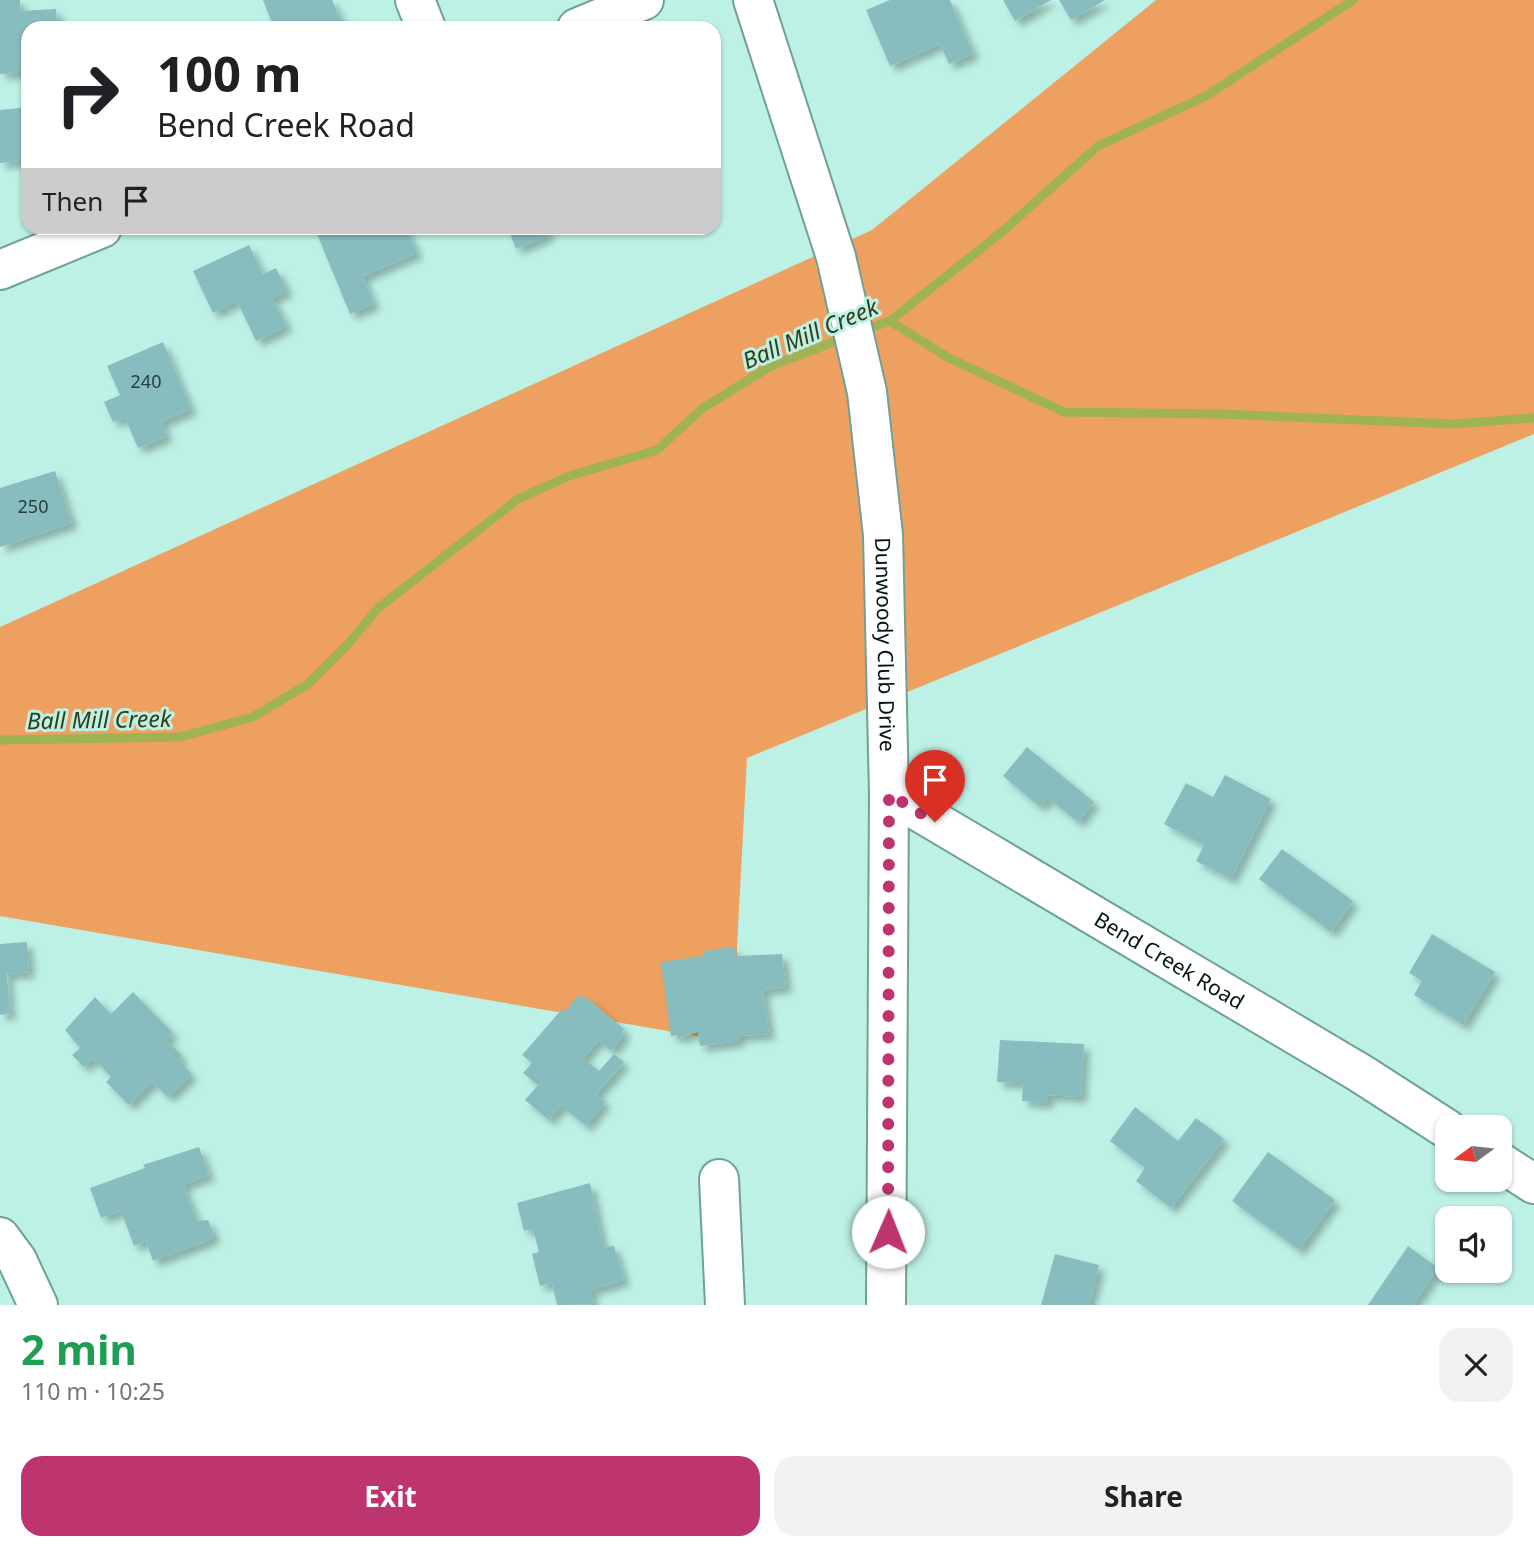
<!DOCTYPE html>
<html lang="en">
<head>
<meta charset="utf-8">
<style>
  body { margin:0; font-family:"Noto Sans",sans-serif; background:#f2f2f2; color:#202124; height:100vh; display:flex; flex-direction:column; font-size:26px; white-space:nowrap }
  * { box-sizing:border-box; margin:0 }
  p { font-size:23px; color:#757577 }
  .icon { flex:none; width:38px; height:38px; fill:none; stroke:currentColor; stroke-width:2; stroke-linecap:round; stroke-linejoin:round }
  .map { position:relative; height:1305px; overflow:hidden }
  .drawer { display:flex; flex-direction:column; background:#fff; flex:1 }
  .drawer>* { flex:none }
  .banner { position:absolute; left:21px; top:21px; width:700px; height:214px; border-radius:21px; box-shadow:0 2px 5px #0004; background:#fff; color:#202124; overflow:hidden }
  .needle { width:46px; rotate:255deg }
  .tools { position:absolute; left:1435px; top:1115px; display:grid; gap:14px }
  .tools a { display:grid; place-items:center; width:77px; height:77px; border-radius:14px; background:#fff; box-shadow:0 2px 5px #0004; font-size:35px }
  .pin { position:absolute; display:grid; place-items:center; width:60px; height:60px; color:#fff; margin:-72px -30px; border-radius:50% 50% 50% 0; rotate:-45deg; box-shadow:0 0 7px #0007 }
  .pin .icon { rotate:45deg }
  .me { position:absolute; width:77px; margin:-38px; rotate:1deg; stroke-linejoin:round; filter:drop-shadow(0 0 5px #0008) }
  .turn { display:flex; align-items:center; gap:24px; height:147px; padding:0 21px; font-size:32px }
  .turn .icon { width:91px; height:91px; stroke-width:2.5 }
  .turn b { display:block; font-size:49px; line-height:60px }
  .then { display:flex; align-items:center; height:66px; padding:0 21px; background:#0003; gap:14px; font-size:26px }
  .round { display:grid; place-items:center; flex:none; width:74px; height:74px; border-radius:21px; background:#f2f2f2 }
  .overview { display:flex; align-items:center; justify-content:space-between; height:119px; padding:0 21px }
  h1 { font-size:42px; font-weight:700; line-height:52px; color:#1e9e55 }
  .button { display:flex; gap:14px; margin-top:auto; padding:14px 21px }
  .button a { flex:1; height:80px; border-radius:21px; background:#be346f; color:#fff; font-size:28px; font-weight:700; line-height:80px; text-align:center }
  .button a+a { background:#f2f2f2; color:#202124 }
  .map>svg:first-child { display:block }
</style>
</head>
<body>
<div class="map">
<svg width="1534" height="1305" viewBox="0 0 1534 1305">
  <defs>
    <filter id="shadow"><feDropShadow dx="6" dy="6" stdDeviation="3.5" flood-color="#0004"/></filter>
  </defs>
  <rect width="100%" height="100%" fill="#bdf1e5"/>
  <path fill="#eda060" d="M1156 0H1534V434L747 758 732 1042 0 916V627L872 230Z"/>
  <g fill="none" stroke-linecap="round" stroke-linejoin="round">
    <g stroke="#9fb355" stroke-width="9">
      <path d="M890 321 949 358 1064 412 1220 414 1454 424 1534 418"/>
      <path d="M862 331 890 321 1003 231 1098 146 1206 96 1353 0"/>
      <path d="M0 740 180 737 253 717 308 684 349 643 377 609 518 499 569 476 657 450 703 408 769 367 846 337"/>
    </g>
  </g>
  <g fill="#88bdbf" filter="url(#shadow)">
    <path d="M0 0H20V11L56 9 57 28H28V72L0 74Z"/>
    <path d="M263 0H332L341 21 323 28H274Z"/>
    <path d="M890 0H950L973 54 949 64 940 44 890 66 866 10Z"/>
    <path d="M1003 0H1051L1015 21Z"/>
    <path d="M1059 0H1105L1071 20Z"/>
    <path d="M28 107V160L0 163V110Z"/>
    <path d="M318 228H406L417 253 363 276 374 304 350 314 315 229Z"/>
    <path d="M508 228H546L549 235 516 249Z"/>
    <path d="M249 245 263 274 276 268 287 291 272 298 287 326 256 341 237 301 213 313 193 271Z"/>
    <path d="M163 342 191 409 161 422 167 436 138 448 125 418 113 422 104 402 120 395 107 366Z"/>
    <path d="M55 471 72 523 0 547V488Z"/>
    <path d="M1027 747 1094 802 1078 822 1048 798 1040 807 1003 776Z"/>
    <path d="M1225 775 1271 799 1231 879 1196 861 1204 845 1164 824 1186 783 1213 797Z"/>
    <path d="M1282 849 1353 901 1331 932 1259 879Z"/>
    <path d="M1432 934 1495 972 1463 1025 1414 995 1422 981 1409 973Z"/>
    <path d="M27 942 29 972 7 974 10 1014 0 1015V944Z"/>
    <path d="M734 947 736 956 782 954 786 987 763 990 769 1034 738 1036 739 1041 700 1046 698 1032 678 1038V1035L671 1036 661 962 703 956V951Z"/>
    <path d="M133 992 173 1033 166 1039 182 1056 178 1060 192 1074 168 1097 152 1082 129 1105 106 1082 111 1077 99 1064 92 1059 84 1067 72 1055 80 1048 65 1030 95 997 111 1014Z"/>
    <path d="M579 995 584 999 586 997 624 1029 622 1032 624 1035 611 1051 599 1040 583 1058 599 1071 614 1054 624 1062 596 1094 605 1102 586 1126 561 1105 549 1120 525 1100 538 1085 523 1073 532 1063 522 1055 562 1009 565 1011Z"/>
    <path d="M1000 1040 1084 1044 1081 1097 1048 1095V1103L1022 1101 1023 1083 997 1082Z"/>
    <path d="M1135 1107 1178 1141 1196 1118 1224 1139 1171 1208 1136 1181 1145 1168 1110 1141Z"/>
    <path d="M199 1147 209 1175 183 1185 197 1221 208 1220 214 1235 212 1239 153 1261 146 1241 134 1246 121 1211 101 1218 90 1188 145 1168 143 1165Z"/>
    <path d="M1268 1152 1335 1200 1299 1250 1232 1201Z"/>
    <path d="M590 1183 603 1247 614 1246 624 1280 590 1290 594 1304 557 1305 552 1283 540 1286 532 1254 539 1252 533 1229 524 1231 517 1203Z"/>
    <path d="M1408 1246 1438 1268 1413 1305H1368Z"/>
    <path d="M1055 1254 1099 1265 1089 1305H1041Z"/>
  </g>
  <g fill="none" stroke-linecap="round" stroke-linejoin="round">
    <g stroke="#70a196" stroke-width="42">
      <g id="minor">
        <path d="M415 0 426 28"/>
        <path id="s1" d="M753 0 836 257 867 392 883 535 889 794 886 1305"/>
        <path d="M577 28 644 0"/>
        <path d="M0 270 102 228"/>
        <path id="s2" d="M889 794 1360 1073 1447 1129"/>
        <path d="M1500 1162 1534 1184"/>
        <path d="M719 1179 725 1305"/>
        <path d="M0 1237 17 1260 38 1305"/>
      </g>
    </g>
    <use href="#minor" stroke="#fff" stroke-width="38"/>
  </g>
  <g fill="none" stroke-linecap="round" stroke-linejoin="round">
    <path stroke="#be346f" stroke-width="12" stroke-dasharray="0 21.6" d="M888 1232 889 794 935 822"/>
  </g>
  <g text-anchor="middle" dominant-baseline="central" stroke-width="6" stroke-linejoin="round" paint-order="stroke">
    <g font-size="18" fill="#243f3d">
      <text x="146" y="381">240</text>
      <text x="33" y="506">250</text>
    </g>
    <g font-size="21" fill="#031512" stroke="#bdf1e5">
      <text stroke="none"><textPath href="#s1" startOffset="662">Dunwoody Club Drive</textPath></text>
      <text stroke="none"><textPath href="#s2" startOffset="326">Bend Creek Road</textPath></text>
    </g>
    <g font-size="23" font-style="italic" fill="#343c15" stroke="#bdf1e5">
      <text transform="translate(810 333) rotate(-23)">Ball Mill Creek</text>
      <text transform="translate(99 719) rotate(-1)">Ball Mill Creek</text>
    </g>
  </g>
</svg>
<div class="tools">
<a><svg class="needle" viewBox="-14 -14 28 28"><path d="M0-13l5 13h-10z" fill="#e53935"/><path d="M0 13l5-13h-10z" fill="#757577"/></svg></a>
<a><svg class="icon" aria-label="sound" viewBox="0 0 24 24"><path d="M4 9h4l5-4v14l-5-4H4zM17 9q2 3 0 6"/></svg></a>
</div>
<div class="pin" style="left:935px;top:822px;background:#d93025"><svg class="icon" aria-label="arrive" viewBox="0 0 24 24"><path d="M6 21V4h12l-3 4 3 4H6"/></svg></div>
<svg class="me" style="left:888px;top:1232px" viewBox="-20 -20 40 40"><circle r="19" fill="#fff"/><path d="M0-13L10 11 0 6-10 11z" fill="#be346f"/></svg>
<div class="banner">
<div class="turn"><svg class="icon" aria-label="right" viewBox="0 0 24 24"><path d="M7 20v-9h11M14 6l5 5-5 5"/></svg><div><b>100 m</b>Bend Creek Road</div></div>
<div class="then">Then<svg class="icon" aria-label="arrive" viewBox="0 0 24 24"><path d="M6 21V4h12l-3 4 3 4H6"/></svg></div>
</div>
</div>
<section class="drawer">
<div class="overview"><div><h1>2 min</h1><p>110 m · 10:25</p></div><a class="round"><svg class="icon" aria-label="close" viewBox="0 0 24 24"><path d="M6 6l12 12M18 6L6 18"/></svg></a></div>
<div class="button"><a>Exit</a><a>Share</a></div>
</section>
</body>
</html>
